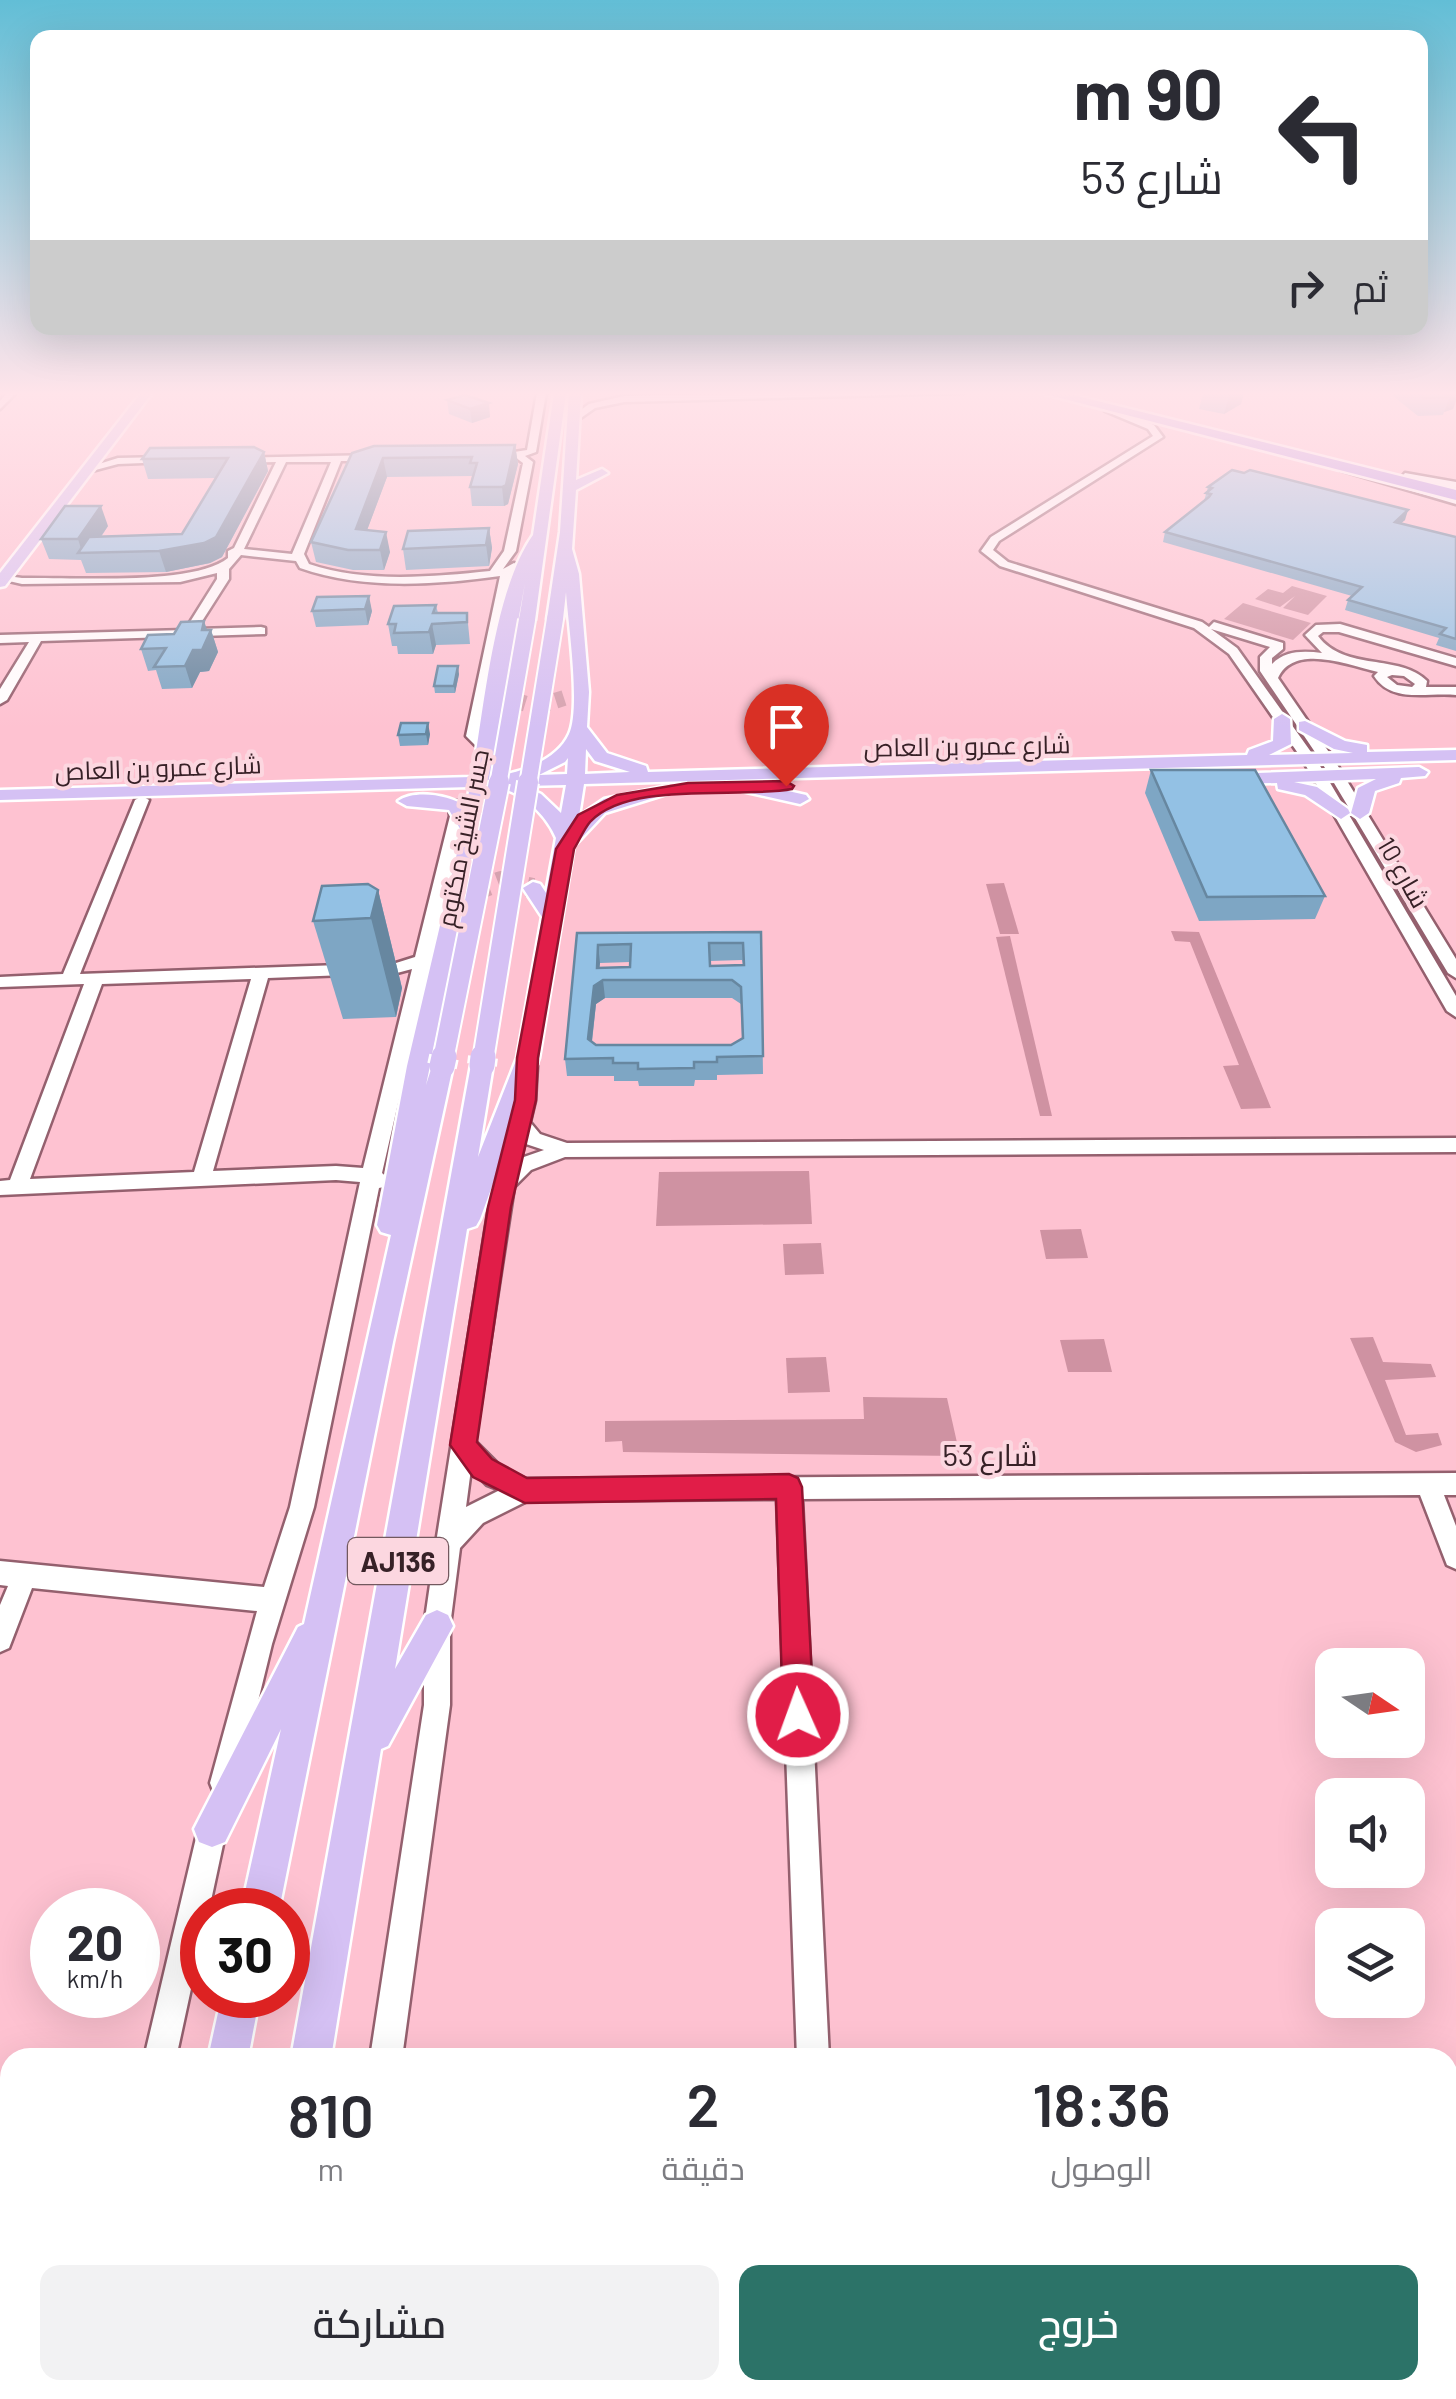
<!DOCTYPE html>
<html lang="ar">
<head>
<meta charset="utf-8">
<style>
  body { margin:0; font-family:Barlow,Cairo,sans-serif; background:#f2f2f3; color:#2b2b33; direction:rtl; height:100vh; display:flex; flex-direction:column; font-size:38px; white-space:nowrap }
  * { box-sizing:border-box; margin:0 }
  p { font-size:32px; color:#7c7c81 }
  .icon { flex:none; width:55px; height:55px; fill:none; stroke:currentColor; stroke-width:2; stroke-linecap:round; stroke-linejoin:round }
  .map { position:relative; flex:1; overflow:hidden; direction:ltr }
  .panel { position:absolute; left:0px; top:2048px; width:1458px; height:352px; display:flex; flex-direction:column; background:#fff; border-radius:30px 30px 0 0; box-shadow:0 10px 40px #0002; direction:rtl }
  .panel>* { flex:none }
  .hud { position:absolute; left:30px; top:30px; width:1398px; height:305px; border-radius:20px; box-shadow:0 10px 40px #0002; direction:rtl; background:#fff; color:#2b2b33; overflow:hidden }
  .needle { width:65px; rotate:103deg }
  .controls { position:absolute; left:1315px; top:1648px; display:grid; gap:20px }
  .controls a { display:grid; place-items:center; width:110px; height:110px; border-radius:20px; background:#fff; box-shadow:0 10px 40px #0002; font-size:50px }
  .speed { position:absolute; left:30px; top:1888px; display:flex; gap:20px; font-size:50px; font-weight:700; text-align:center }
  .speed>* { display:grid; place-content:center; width:130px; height:130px; border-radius:50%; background:#fff; box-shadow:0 10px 40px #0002; line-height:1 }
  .speed small { font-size:25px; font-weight:400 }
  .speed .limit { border:15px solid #d22; background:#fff; color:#111 }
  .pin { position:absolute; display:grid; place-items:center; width:85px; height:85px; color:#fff; margin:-102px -42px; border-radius:50% 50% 50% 0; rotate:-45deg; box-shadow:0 0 10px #0007 }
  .pin .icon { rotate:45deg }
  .me { position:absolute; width:110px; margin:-55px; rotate:358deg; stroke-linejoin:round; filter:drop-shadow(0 0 8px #0008) }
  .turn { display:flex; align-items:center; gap:35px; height:210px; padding:0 40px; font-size:45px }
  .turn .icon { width:130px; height:130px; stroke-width:2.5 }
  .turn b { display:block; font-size:70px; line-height:85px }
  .then { display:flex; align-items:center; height:95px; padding:0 40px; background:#0003; gap:20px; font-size:38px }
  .eta { display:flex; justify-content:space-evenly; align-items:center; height:170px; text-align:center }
  .eta b { font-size:60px; font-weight:600; line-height:70px }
  .cta { display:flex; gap:20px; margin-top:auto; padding:20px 40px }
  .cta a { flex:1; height:115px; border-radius:20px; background:#2c7368; color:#fff; font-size:40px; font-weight:600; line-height:115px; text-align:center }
  .cta a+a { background:#f2f2f3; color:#2b2b33 }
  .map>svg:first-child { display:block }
</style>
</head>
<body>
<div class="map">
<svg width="1456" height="2399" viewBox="0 0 1456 2399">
  <rect width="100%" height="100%" fill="#fec2d1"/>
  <g fill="#cf92a2">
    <path d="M1292 586 1327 596 1308 615 1283 608 1295 596 1280 607 1255 599 1268 589 1283 593Z"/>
    <path d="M1243 603 1311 623 1293 640 1224 619Z"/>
    <path d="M1004 883 1019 934H1000L986 884Z"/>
    <path d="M1171 931 1199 932 1271 1108 1241 1109 1223 1066 1239 1065 1190 942 1175 941Z"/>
    <path d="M1010 936 1052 1116H1040L996 937Z"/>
    <path d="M809 1171 812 1224 656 1226 659 1172Z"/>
    <path d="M1081 1229 1088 1258 1046 1259 1040 1230Z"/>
    <path d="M821 1243 824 1274 785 1275 783 1244Z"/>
    <path d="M1373 1337 1383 1362 1431 1364 1436 1377 1385 1380 1406 1435 1438 1433 1442 1445 1416 1452 1395 1442 1350 1338Z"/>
    <path d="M1104 1339 1112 1372H1068L1060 1340Z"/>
    <path d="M826 1357 830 1392 788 1393 786 1358Z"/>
    <path d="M863 1397 947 1398 960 1456 623 1452 622 1441 605 1442V1421L864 1419Z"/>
  </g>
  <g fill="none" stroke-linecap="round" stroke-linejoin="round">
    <path stroke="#d6a2af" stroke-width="16" stroke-dasharray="16 8" stroke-linecap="butt" d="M510 699 536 707 564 698"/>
    <path stroke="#d6a2af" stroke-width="20" stroke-dasharray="20 10" stroke-linecap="butt" d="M470 893 501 881 533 888"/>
    <g stroke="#94606e" stroke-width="5">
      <g id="minor">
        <path d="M7 393H16L0 409V401Z"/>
        <path d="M537 393H546L536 452 525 456 533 462 516 551 503 569 514 563 520 566 510 579 480 735 493 748 491 751H481L466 736 500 576C436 585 362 590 300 568L296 561 241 555 229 569V579L197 629 261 627 265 628V634L41 641 7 700 0 704V689L29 642 0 643V635L185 630 217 579V573L180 582 22 584 0 579V575L22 578C70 577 193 586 228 558V551L234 548 276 462 239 463 236 458 375 455 380 458 375 461H341L304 554 309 564C364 583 432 577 490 571L504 551 523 463 515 457 489 460 484 457 527 450ZM286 462H331L292 554 244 549Z"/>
        <path d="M784 393H964L624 402 595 408 578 420 570 418 589 404 624 396Z"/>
        <path d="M1108 406 1154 425 1163 437 999 541 993 550 1008 562 1202 622 1209 627 1214 622 1283 643V649L1272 658V664C1286 650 1304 651 1322 653L1305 635 1316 625 1340 624 1456 658V666L1339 632H1323L1318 636C1345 672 1399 653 1427 681L1426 687H1456V695C1427 692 1392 704 1374 676L1378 672C1348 665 1294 643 1278 678L1333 758 1456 959V978L1448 973 1319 758 1260 671V657L1270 647 1211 629 1237 648 1316 759 1456 996V1017L1447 1011 1302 759 1229 654 1194 628 1000 566 981 551 991 537 1153 436 1148 429 1105 411ZM1392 675 1404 676 1415 684 1412 687 1397 685 1387 677Z"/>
        <path d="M165 457 168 462 118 464 88 472 83 469 118 458Z"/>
        <path d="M1340 466 1456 498V504L1340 470Z"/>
        <path d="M1405 473 1456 482V488L1401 478Z"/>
        <path d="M142 796 149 800 80 974 396 963 415 957 450 816 448 801H458L464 816 432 955 434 959 430 963 382 1173 391 1181 388 1186 379 1188 314 1507 272 1644 238 1783 234 1793 224 1797 214 1793 210 1783 257 1611 32 1588 9 1648 0 1652V1605L8 1586 0 1585V1561L264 1587 290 1507 360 1182 336 1180 0 1195V1181L10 1180 84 984 0 987V977L63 974 135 800ZM412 969 363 1168 336 1166 213 1171 268 978 397 973ZM251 979 194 1172 30 1179 102 984Z"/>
        <path d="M528 1060 537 1066 535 1101 530 1122 540 1134 567 1143 1456 1138V1152L565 1157 531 1170 514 1187 475 1441 503 1469 526 1479 1456 1473V1495H1444L1456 1526V1569L1447 1565 1420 1495 802 1499 829 2058H797L777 1499 527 1501 483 1523 460 1548 450 1626V1705L402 2058H370L424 1705V1626L436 1543 489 1207 517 1101 519 1066ZM525 1142 526 1144 544 1150 521 1158ZM471 1469 487 1485 500 1490 466 1507Z"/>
        <path d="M214 1807 224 1811 228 1821 209 1910H202V1938L176 2058H144L200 1821 204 1811Z"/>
        <rect x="0" y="2082" width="10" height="32"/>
        <path d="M1456 2230V2264L1448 2265V2231Z"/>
        <path d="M58 2390H94L92 2399H56Z"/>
        <path d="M323 2390H359L358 2399H322Z"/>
        <rect x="808" y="2390" width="36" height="9"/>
      </g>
    </g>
    <g stroke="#fff" stroke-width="5">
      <g id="major">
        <path d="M141 393H152L5 586 0 587V573Z"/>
        <path d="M554 393H566L535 620 527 625 519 620 525 583 490 776C516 775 557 761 569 734 581 708 568 623 566 592L563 619 555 624 547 619 560 532 569 393H581L576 480 602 469 608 473 576 490 572 549 579 574 589 692 587 727 607 753 646 766 648 772 1247 755 1249 750 1273 741 1274 719 1282 714 1290 719 1291 744 1269 755 1353 753 1334 749 1299 730V722L1305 721 1345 741 1367 745V752L1456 750V760L584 784 579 816 604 799 667 786 676 791 605 813 574 846 539 1058 480 1219 476 1226 467 1229 395 1669 426 1615 437 1610 448 1615 453 1626 388 1746 381 1749 331 2058H291L471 1065 482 1057 493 1065 478 1157 517 1058 542 917 523 888 533 882 540 884 546 893 556 838C545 812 516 786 488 787L426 1085 434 1060H450L453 1066 393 1342 279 1910H241L281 1729 225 1842 212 1847 199 1842 194 1829 298 1627 304 1624 391 1235 381 1232 377 1225 407 1066 462 832 449 810 407 806 398 801C415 789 449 795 466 806L470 787 0 800V790L472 777C484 709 494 590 533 535ZM586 749 595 761 630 772 585 774ZM568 758 567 774 539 775 565 762ZM566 785 561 813 541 794 523 786Z"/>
        <path d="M1419 767 1428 772 1425 776 1401 778 1399 783 1375 791 1369 813 1360 819 1351 813 1358 788 1376 779 1294 782 1317 787 1348 809 1350 813 1341 819 1305 795 1278 789 1277 783 1230 784 1221 779 1230 774Z"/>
        <path d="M748 782 806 795 809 799 800 804 742 791V783Z"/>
        <path d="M222 1995H260L248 2058H208Z"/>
        <path d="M134 2390H180L178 2399H132Z"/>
        <path d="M229 2390H275L273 2399H227Z"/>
      </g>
    </g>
    <g stroke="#fff" stroke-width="5">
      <path id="highway" d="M1041 393H1065L1456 490V500Z"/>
    </g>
    <use href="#minor" fill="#fff" fill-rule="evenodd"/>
    <use href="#major" fill="#d5c1f4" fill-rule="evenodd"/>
    <use href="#highway" fill="#b997ec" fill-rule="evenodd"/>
    <g stroke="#fff" stroke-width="20" stroke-linecap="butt">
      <g id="major-bridge-far2">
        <path d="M498 785 527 620"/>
        <path d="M528 785 555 619"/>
      </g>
    </g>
    <g stroke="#fff" stroke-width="24" stroke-linecap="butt">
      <g id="major-bridge-far1">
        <path d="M443 1060 499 782"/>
        <path d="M483 1060 528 782"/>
      </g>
    </g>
    <g stroke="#fff" stroke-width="30" stroke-linecap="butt">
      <g id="major-bridge">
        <path d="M482 1065 483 1057"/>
        <path d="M442 1066 444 1057"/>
      </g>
    </g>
    <use href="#major-bridge-far2" stroke="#d5c1f4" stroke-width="16"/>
    <use href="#major-bridge-far1" stroke="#d5c1f4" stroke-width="20"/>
    <use href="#major-bridge" stroke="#d5c1f4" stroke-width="25"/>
  </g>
  <g fill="#7ea6c4" fill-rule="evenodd">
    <path d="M1203 393H1244L1241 404 1224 414 1199 409Z"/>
    <path d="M1394 393H1456V400L1453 409 1444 412 1443 415 1418 416 1393 396Z"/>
    <path d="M447 400 490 417 472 423 449 414Z"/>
    <path d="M515 445 518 464 508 504 504 506H472L470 487 472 476 387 477 367 530 390 552 384 570H353L316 562 311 542 352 453Z"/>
    <path d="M264 452 268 471 222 557 210 563 166 572 86 573 81 560 49 559 41 539 108 526 101 537 182 534 216 478 148 479 142 459Z"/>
    <path d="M1208 487 1405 520 1400 523 1456 537V651L1436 645 1439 638 1345 610 1348 600 1352 596 1163 542 1165 532 1204 501Z"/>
    <path d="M489 528 492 548 489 566 406 570 403 549Z"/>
    <path d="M317 597 372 611 368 625 316 627 312 611Z"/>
    <path d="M436 605 438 613H467L470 644 436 645 433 654H398L397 646H392L388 624Z"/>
    <path d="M211 630 218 652 209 671 200 672 192 688 162 689 156 670 148 671 141 649 174 634Z"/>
    <path d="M459 674 455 693H435L434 686Z"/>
    <path d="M430 734 428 745 400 746 398 735Z"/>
    <path d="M1151 770 1325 896 1315 919 1199 921 1145 793Z"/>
    <path d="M378 890 402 988 396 1017 343 1019 313 921Z"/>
    <path d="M761 932 763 1074 717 1075V1080H695L694 1086H639L638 1081H614V1076H567L565 1059 577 933ZM742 960 743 965 710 966V961ZM630 962V967L599 968 600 963ZM605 998H732L741 1004 742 1038 731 1045H596L592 1042 596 1004Z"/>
  </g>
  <g fill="#6787a0">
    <path d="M1230 393H1244L1241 404 1224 414Z"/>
    <path d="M1456 393V400L1453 409 1444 412 1450 397 1446 395Z"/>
    <path d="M489 403 490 417 472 423 470 409Z"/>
    <path d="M515 445 518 464 508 504 504 506 502 487Z"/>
    <path d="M264 452 268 471 222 557 210 563 166 572 159 551 204 543Z"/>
    <path d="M383 458 387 477 360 549 356 529Z"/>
    <path d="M101 506 108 526 90 552H82L78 539Z"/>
    <path d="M1408 510 1405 520 1391 532 1395 522Z"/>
    <path d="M489 528 492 548 489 566 486 545Z"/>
    <path d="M386 532 390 552 384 570 380 550Z"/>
    <path d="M369 596 372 611 368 625 365 609Z"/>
    <path d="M204 621 209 635 211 630 218 652 209 671 200 672 192 688 185 666Z"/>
    <path d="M432 624 436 645 433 654 429 632Z"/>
    <path d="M458 666 459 674 455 693 454 686Z"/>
    <path d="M428 723 430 734 428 745 426 734Z"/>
    <path d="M378 890 402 988 396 1017 371 918Z"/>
    <path d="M598 945 600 963 598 983 603 980 605 998 596 1004 590 1057 588 1039Z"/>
    <path d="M10 2358V2390H28L26 2399H0Z"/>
  </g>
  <g fill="#93c1e4" stroke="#6787a0" stroke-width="2.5" fill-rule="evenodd">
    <path d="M1419 393H1451L1446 395 1450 397 1424 398Z"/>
    <path d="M465 395 489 403 470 409 447 400Z"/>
    <path d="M515 445 506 485 502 487H470L477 463H470L472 457 383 458 356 529 386 532 380 550H348L311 542 352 453 374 446Z"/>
    <path d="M254 447 264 452 216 537 204 543 159 551 78 553 89 537 182 534 228 458 142 459 150 448Z"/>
    <path d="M1232 470 1244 473 1250 470 1408 510 1395 522 1456 537V639L1440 634 1446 628 1348 600 1362 587 1165 532 1209 497 1211 494 1206 493 1212 488 1208 487Z"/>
    <path d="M65 506H101L78 539H41Z"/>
    <path d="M489 528 486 545 403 549 408 531Z"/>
    <path d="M369 596 365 609 312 611 317 597Z"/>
    <path d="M436 605 433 613H467V622L432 624 429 632 394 633 396 624H388L394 606Z"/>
    <path d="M204 621 202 630H211L202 650H193L185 666 154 667 166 648 141 649 148 635 174 634 181 622Z"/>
    <path d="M438 666H458L454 686H434Z"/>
    <path d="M401 723H428L426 734 398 735Z"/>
    <path d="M1151 770H1255L1325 896 1207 897Z"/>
    <path d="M368 884 378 890 371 918 313 921 322 886Z"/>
    <path d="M761 932 763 1056 717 1057V1062H694V1068L638 1069V1063H613V1058L565 1059 577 933ZM709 943H743L744 965 710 966ZM631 944 630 967 597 968 598 945ZM603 980H732L741 987 743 1038 731 1045H596L588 1039 594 986Z"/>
    <path d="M0 2276H10V2358L0 2398Z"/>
  </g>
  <linearGradient id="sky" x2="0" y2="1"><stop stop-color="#62bed6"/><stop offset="0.54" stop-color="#ffe4ea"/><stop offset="1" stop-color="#ffe4ea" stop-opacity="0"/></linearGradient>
  <rect width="1456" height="729" fill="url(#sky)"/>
  <path fill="#e11d48" stroke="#92132f" stroke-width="2.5" d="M786 781 794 786 792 789C740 799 629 780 590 822 584 829 579 841 574 849L538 1058 536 1100 511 1207 477 1442 492 1459 527 1478 789 1474 798 1478 802 1487 814 1715 809 1726 798 1730 788 1726 783 1715 776 1499 525 1503 473 1477 450 1445 488 1207 515 1100 517 1058 556 849 578 815 617 795 688 783Z"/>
  <g text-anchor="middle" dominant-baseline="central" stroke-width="8" stroke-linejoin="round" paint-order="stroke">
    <g font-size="25" fill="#372127" stroke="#fcd7e0">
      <text transform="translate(967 745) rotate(-1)">شارع عمرو بن العاص</text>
      <text transform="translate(158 767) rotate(-2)">شارع عمرو بن العاص</text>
      <text transform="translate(462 838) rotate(-79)">جسر الشيخ مكتوم</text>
      <text transform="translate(1404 872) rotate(60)">شارع 10</text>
    </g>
    <rect fill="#fcd7e0" stroke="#72585e" stroke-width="2.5" x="348" y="1538" width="100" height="46" rx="8"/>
    <g font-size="28" font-weight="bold" fill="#372127">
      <text x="398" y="1561">AJ136</text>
    </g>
    <g font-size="30" fill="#372127" stroke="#fcd7e0">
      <text x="990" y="1454">شارع 53</text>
    </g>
  </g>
</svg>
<div class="controls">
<a><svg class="needle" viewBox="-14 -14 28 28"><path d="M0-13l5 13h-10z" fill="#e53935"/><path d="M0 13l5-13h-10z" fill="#7c7c81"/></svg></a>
<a><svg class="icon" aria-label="sound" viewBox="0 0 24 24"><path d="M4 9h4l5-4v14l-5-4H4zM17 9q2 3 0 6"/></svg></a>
<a><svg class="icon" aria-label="layers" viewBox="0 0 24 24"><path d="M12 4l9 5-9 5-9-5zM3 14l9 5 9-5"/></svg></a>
</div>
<div class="speed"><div>20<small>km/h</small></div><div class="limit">30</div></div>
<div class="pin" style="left:786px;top:786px;background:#d93025"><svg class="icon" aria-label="arrive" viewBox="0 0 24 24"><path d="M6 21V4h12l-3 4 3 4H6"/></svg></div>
<svg class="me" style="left:798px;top:1715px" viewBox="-20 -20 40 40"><circle r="17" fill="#e11d48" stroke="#fff" stroke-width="3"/><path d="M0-11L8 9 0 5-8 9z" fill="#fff"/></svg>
<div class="hud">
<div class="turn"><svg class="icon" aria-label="left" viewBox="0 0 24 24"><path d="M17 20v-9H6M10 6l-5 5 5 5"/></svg><div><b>90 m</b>شارع 53</div></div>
<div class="then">ثم<svg class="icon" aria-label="right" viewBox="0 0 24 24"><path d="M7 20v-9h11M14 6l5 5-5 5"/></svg></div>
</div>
<section class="panel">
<div class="eta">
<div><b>18:36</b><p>الوصول</p></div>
<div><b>2</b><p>دقيقة</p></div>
<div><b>810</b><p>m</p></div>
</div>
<div class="cta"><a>خروج</a><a>مشاركة</a></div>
</section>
</div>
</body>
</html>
